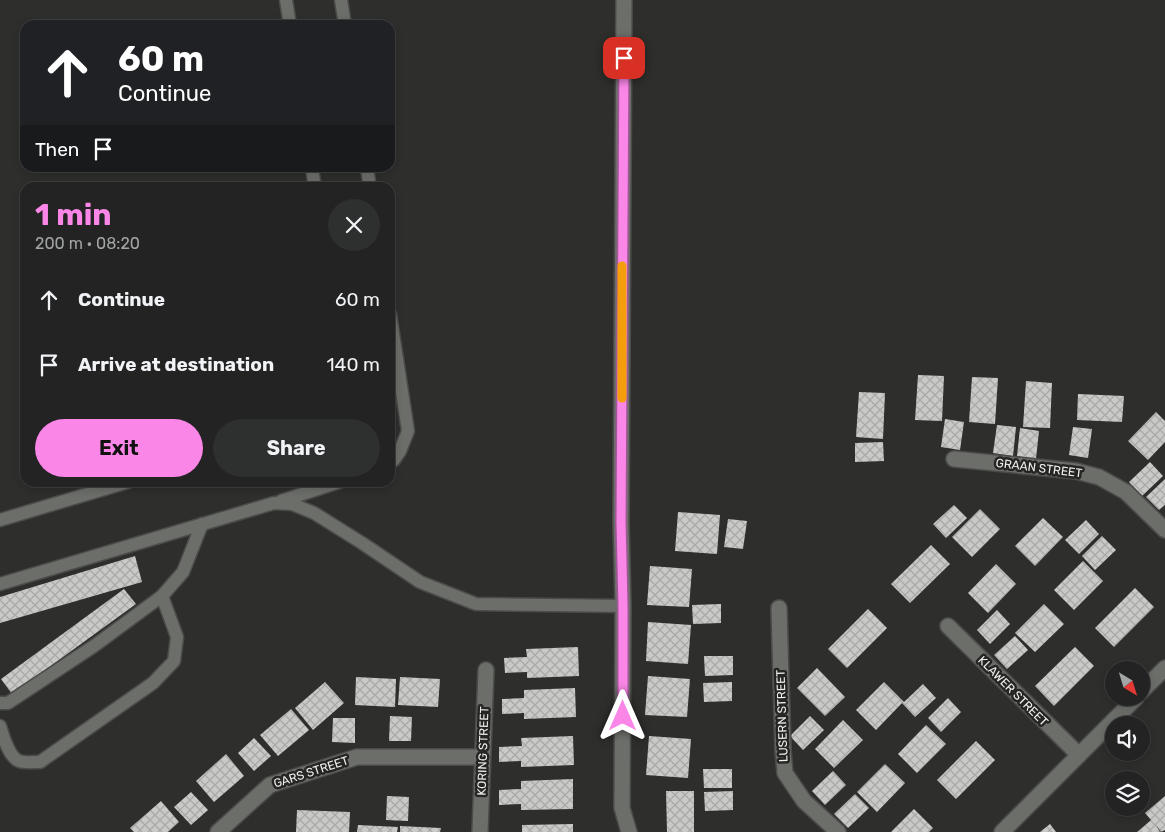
<!DOCTYPE html>
<html lang="en">
<head>
<meta charset="utf-8">
<style>
  body { margin:0; font-family:Rubik,sans-serif; background:#2e2f2f; color:#f1f3f6; height:100vh; display:flex; flex-direction:column; font-size:19px; white-space:nowrap }
  * { box-sizing:border-box; margin:0 }
  p { font-size:16px; color:#a2a4a5 }
  .icon { flex:none; width:28px; height:28px; fill:none; stroke:currentColor; stroke-width:2; stroke-linecap:round; stroke-linejoin:round }
  .map { position:relative; flex:1; overflow:hidden }
  .drawer { position:absolute; left:20px; top:182px; width:375px; height:305px; display:flex; flex-direction:column; background:#222322; border-radius:15px; box-shadow:0 2px 8px #0003,0 0 0 1px #3f4040 }
  .drawer>* { flex:none }
  .banner { position:absolute; left:20px; top:20px; width:375px; height:152px; border-radius:15px; box-shadow:0 2px 8px #0003,0 0 0 1px #3f4040; background:#202124; color:#fff; overflow:hidden }
  .needle { width:32px; rotate:142deg }
  .tools { position:absolute; left:1105px; top:661px; display:grid; gap:10px }
  .tools a { display:grid; place-items:center; width:45px; height:45px; border-radius:50%; background:#222322; box-shadow:0 2px 8px #0003,0 0 0 1px #3f4040; font-size:25px }
  .pin { position:absolute; display:grid; place-items:center; width:42px; height:42px; color:#fff; margin:-21px; border-radius:10px; box-shadow:0 2px 8px #0006 }
  .me { position:absolute; width:55px; margin:-28px; rotate:0deg; stroke-linejoin:round; filter:drop-shadow(0 0 4px #0008) }
  .turn { display:flex; align-items:center; gap:18px; height:105px; padding:0 15px; font-size:22px }
  .turn .icon { width:65px; height:65px; stroke-width:2.5 }
  .turn b { display:block; font-size:35px; line-height:42px }
  .then { display:flex; align-items:center; height:48px; padding:0 15px; background:#0003; gap:10px; font-size:19px }
  .round { display:grid; place-items:center; flex:none; width:52px; height:52px; border-radius:26px; background:#2e2f2f }
  .headline { display:flex; align-items:center; justify-content:space-between; height:85px; padding:0 15px }
  h1 { font-size:30px; font-weight:700; line-height:38px; color:#fa87e7 }
  .primary-button { display:flex; gap:10px; margin-top:auto; padding:10px 15px }
  .primary-button a { flex:1; height:58px; border-radius:30px; background:#fa87e7; color:#111; font-size:20px; font-weight:700; line-height:58px; text-align:center }
  .primary-button a+a { background:#2e2f2f; color:#f1f3f6 }
  ul { padding:0; list-style:none }
  li { display:flex; align-items:center; gap:15px; height:65px; padding:0 15px }
  li div { flex:1 }
  li b { display:block; font-size:19px }
  li em { font-style:normal }
  .map>svg:first-child { display:block }
</style>
</head>
<body>
<div class="map">
<svg width="1165" height="832" viewBox="0 0 1165 832">
  <defs>
    <pattern id="building-cross-hatch" width="8" height="8" patternUnits="userSpaceOnUse" patternTransform="scale(1.25)"><rect width="8" height="8" fill="#c9cac7"/><path d="M0 0l8 8M0 8l8-8" fill="none" stroke="#a9aaa7"/></pattern>
  </defs>
  <rect width="100%" height="100%" fill="#2e2f2d"/>
  <g fill="url(#building-cross-hatch)">
    <path d="M918 375 944 376 942 421 915 420Z"/>
    <path d="M972 377 998 378 995 424 969 422Z"/>
    <path d="M1026 381 1052 383 1050 428 1023 427Z"/>
    <path d="M859 392 885 393 883 439 856 437Z"/>
    <path d="M1078 394 1124 396 1122 422 1077 420Z"/>
    <path d="M1156 412 1165 421V442L1148 460 1128 441Z"/>
    <path d="M945 419 964 422 960 450 941 447Z"/>
    <path d="M997 425 1016 427 1013 456 993 453Z"/>
    <path d="M1073 427 1092 429 1088 458 1069 455Z"/>
    <path d="M1020 428 1039 431 1036 459 1017 456Z"/>
    <path d="M883 442 884 461 855 462V443Z"/>
    <path d="M1150 462 1163 476 1142 496 1129 482Z"/>
    <path d="M1165 479V505L1159 510 1146 497Z"/>
    <path d="M954 505 967 518 946 538 933 524Z"/>
    <path d="M980 509 1000 529 972 557 952 537Z"/>
    <path d="M678 512 720 515 717 554 675 551Z"/>
    <path d="M1043 518 1063 537 1035 566 1015 546Z"/>
    <path d="M728 519 747 521 743 549 724 547Z"/>
    <path d="M1086 520 1099 534 1079 554 1065 540Z"/>
    <path d="M1102 536 1116 550 1095 570 1082 556Z"/>
    <path d="M931 545 950 564 910 603 891 584Z"/>
    <path d="M135 556 142 582 0 623V597Z"/>
    <path d="M1083 561 1103 581 1074 610 1054 590Z"/>
    <path d="M996 564 1016 584 988 613 968 593Z"/>
    <path d="M650 566 692 569 689 607 647 605Z"/>
    <path d="M1135 588 1154 607 1114 647 1095 628Z"/>
    <path d="M124 589 136 604 12 694 1 679Z"/>
    <path d="M721 604V623L693 624 692 605Z"/>
    <path d="M1044 604 1064 624 1035 652 1015 633Z"/>
    <path d="M868 609 887 628 847 668 828 649Z"/>
    <path d="M997 610 1010 624 990 644 977 630Z"/>
    <path d="M648 622 691 625 688 664 646 661Z"/>
    <path d="M1015 636 1028 650 1007 669 994 655Z"/>
    <path d="M578 647 579 676 527 678V672L505 673 504 658 527 657 526 649Z"/>
    <path d="M1075 647 1094 666 1054 706 1035 686Z"/>
    <path d="M704 656H733V675L705 676Z"/>
    <path d="M817 668 845 697 825 716 797 688Z"/>
    <path d="M648 676 690 679 687 717 645 715Z"/>
    <path d="M356 677 396 679 395 707 355 705Z"/>
    <path d="M400 677 440 679 438 707 398 705Z"/>
    <path d="M325 682 344 703 313 730 295 708Z"/>
    <path d="M732 682V701L704 702 703 683Z"/>
    <path d="M884 682 904 702 923 684 936 698 915 717 902 703 876 730 856 710Z"/>
    <path d="M575 688 576 717 524 719V713L502 714V699L524 698V690Z"/>
    <path d="M948 698 961 712 941 732 928 718Z"/>
    <path d="M291 709 309 730 278 756 260 735Z"/>
    <path d="M390 716 412 717 411 741H389Z"/>
    <path d="M810 716 824 730 803 750 790 736Z"/>
    <path d="M333 718H355V743L332 742Z"/>
    <path d="M843 720 863 740 834 768 815 749Z"/>
    <path d="M926 725 946 744 917 773 898 754Z"/>
    <path d="M573 736 574 765 521 767V761L499 762V747L522 746 521 738Z"/>
    <path d="M649 736 691 739 688 778 646 775Z"/>
    <path d="M254 738 271 756 254 771 238 753Z"/>
    <path d="M976 741 995 760 956 799 937 780Z"/>
    <path d="M226 754 244 776 214 802 196 781Z"/>
    <path d="M885 764 905 783 877 812 857 792Z"/>
    <path d="M703 769H732V788H704Z"/>
    <path d="M833 771 846 785 825 805 812 791Z"/>
    <path d="M573 779V809L521 810V804L499 805V790L521 789V781Z"/>
    <path d="M666 791H694V832H667Z"/>
    <path d="M733 791V810L705 811 704 792Z"/>
    <path d="M191 792 208 810 191 825 174 807Z"/>
    <path d="M855 794 869 808 848 828 834 814Z"/>
    <path d="M387 796 409 797 408 821 386 820Z"/>
    <path d="M1165 796V830L1161 832 1156 825 1160 832H1137L1151 820 1145 813Z"/>
    <path d="M161 801 179 822 168 832H134L130 828Z"/>
    <path d="M914 809 933 828 929 832H891Z"/>
    <path d="M297 810 350 812 349 832H296Z"/>
    <path d="M573 824V832H522V825Z"/>
    <path d="M1050 824 1056 832H1040Z"/>
    <path d="M358 825 398 827 397 832H357Z"/>
    <path d="M400 826 441 828 440 832H400Z"/>
  </g>
  <g fill="none" stroke-linecap="round" stroke-linejoin="round">
    <g stroke="#4b4b49" stroke-width="15">
      <g id="service">
        <path d="M286 0 290 25"/>
        <path d="M341 0 345 25"/>
        <path d="M312 168 315 188"/>
        <path d="M367 168 370 188"/>
        <path d="M390 314 408 431 400 451 394 460 390 462"/>
        <path d="M281 501 339 482"/>
        <path d="M0 520 128 482"/>
        <path d="M0 584 274 503 292 504 314 513 362 543 420 582 476 604 623 606"/>
        <path d="M0 703H8L94 646 162 596 183 572 202 524"/>
        <path d="M0 726C3 736 9 757 19 761 24 763 34 762 40 762L153 683 174 661 177 637 162 596"/>
      </g>
    </g>
    <g stroke="#4b4b49" stroke-width="18">
      <g id="minor">
        <path d="M624 0 621 522 623 606 622 808 629 832"/>
        <path d="M954 459 1076 471 1099 477 1126 492 1165 530"/>
        <path d="M779 608 783 751 785 773 804 801 838 832"/>
        <path d="M948 626 1079 755"/>
        <path d="M1141 692 1165 668"/>
        <path d="M218 832 270 785 357 757H482"/>
        <path d="M480 832 486 670"/>
        <path d="M1002 832 1136 698"/>
      </g>
    </g>
    <use href="#service" stroke="#6c6e6a" stroke-width="12"/>
    <use href="#minor" stroke="#6c6e6a" stroke-width="15"/>
  </g>
  <g fill="none" stroke-linecap="round" stroke-linejoin="round">
    <g stroke="#a25896" stroke-width="12">
      <path id="route" d="M623 716V606L621 522 624 58"/>
    </g>
    <use href="#route" stroke="#fa87e7" stroke-width="9"/>
    <path stroke="#f59e0b" stroke-width="9" d="M622 398V266"/>
  </g>
  <g text-anchor="middle" dominant-baseline="central" stroke-width="5" stroke-linejoin="round" paint-order="stroke">
    <g font-size="12" fill="#f0f0ef" stroke="#252623">
      <text transform="translate(1039 468) rotate(7)">GRAAN STREET</text>
      <text transform="translate(1013 691) rotate(45)">KLAWER STREET</text>
      <text transform="translate(782 716) rotate(-92)">LUSERN STREET</text>
      <text transform="translate(483 751) rotate(-88)">KORING STREET</text>
      <text transform="translate(311 772) rotate(-18)">GARS STREET</text>
    </g>
  </g>
</svg>
<div class="tools">
<a><svg class="needle" viewBox="-14 -14 28 28"><path d="M0-13l5 13h-10z" fill="#e53935"/><path d="M0 13l5-13h-10z" fill="#a2a4a5"/></svg></a>
<a><svg class="icon" aria-label="sound" viewBox="0 0 24 24"><path d="M4 9h4l5-4v14l-5-4H4zM17 9q2 3 0 6"/></svg></a>
<a><svg class="icon" aria-label="layers" viewBox="0 0 24 24"><path d="M12 4l9 5-9 5-9-5zM3 14l9 5 9-5"/></svg></a>
</div>
<div class="pin" style="left:624px;top:58px;background:#d93025"><svg class="icon" aria-label="arrive" viewBox="0 0 24 24"><path d="M6 21V4h12l-3 4 3 4H6"/></svg></div>
<svg class="me" style="left:623px;top:716px" viewBox="-20 -20 40 40"><path d="M0-17L14 15 0 8-14 15z" fill="#fa87e7" stroke="#fff" stroke-width="4"/></svg>
<div class="banner">
<div class="turn"><svg class="icon" aria-label="ahead" viewBox="0 0 24 24"><path d="M12 20V5M6 11l6-6 6 6"/></svg><div><b>60 m</b>Continue</div></div>
<div class="then">Then<svg class="icon" aria-label="arrive" viewBox="0 0 24 24"><path d="M6 21V4h12l-3 4 3 4H6"/></svg></div>
</div>
<section class="drawer">
<div class="headline"><div><h1>1 min</h1><p>200 m · 08:20</p></div><a class="round"><svg class="icon" aria-label="close" viewBox="0 0 24 24"><path d="M6 6l12 12M18 6L6 18"/></svg></a></div>
<ul>
<li><svg class="icon" aria-label="ahead" viewBox="0 0 24 24"><path d="M12 20V5M6 11l6-6 6 6"/></svg><div><b>Continue</b></div><em>60 m</em></li>
<li><svg class="icon" aria-label="arrive" viewBox="0 0 24 24"><path d="M6 21V4h12l-3 4 3 4H6"/></svg><div><b>Arrive at destination</b></div><em>140 m</em></li>
</ul>
<div class="primary-button"><a>Exit</a><a>Share</a></div>
</section>
</div>
</body>
</html>
